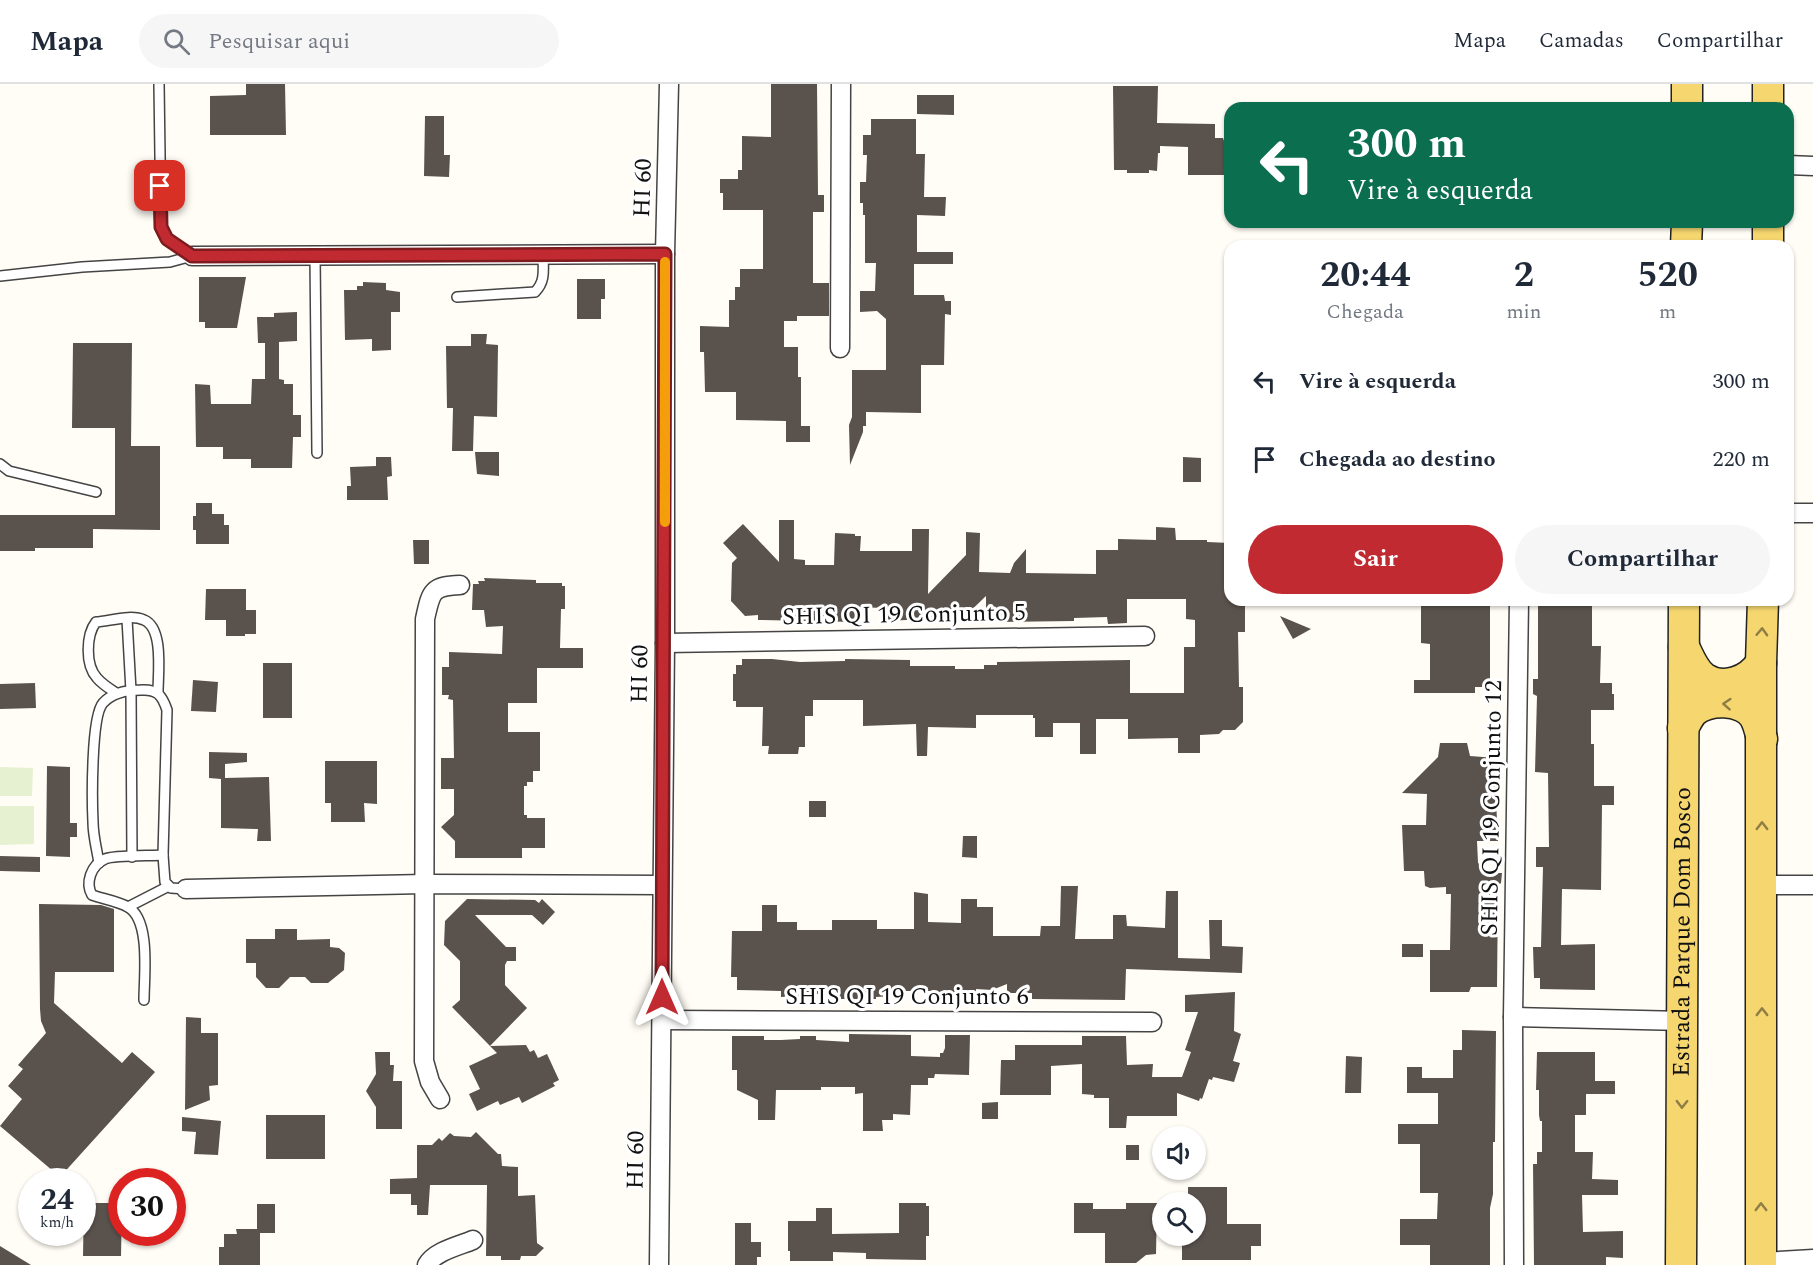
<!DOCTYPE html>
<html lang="pt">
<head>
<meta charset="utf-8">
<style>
  body { margin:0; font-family:Spectral,serif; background:#f6f6f7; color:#1f2937; height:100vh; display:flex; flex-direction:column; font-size:22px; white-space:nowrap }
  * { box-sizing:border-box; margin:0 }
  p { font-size:20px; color:#747a83 }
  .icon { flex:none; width:33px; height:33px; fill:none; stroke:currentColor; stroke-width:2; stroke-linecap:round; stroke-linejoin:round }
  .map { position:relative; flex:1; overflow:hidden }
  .sheet { position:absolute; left:1224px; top:156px; width:570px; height:366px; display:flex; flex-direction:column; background:#fff; border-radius:18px; box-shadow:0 2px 4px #0004 }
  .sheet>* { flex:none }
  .banner { position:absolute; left:1224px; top:18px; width:570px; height:126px; border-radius:18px; box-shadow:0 2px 4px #0004; background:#0b6e4f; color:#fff; overflow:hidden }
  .tools { position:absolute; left:1152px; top:1042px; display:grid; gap:12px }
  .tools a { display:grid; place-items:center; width:54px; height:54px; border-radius:50%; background:#fff; box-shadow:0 2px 4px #0004; font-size:30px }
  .speed { position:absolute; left:18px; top:1084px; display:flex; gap:12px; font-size:30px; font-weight:700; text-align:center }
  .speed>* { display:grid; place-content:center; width:78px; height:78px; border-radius:50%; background:#fff; box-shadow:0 2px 4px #0004; line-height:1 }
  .speed small { font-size:15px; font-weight:400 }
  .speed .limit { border:9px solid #d22; background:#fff; color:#111 }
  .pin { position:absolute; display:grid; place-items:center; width:51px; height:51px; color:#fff; margin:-26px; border-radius:12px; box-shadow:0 3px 9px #0006 }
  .me { position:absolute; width:66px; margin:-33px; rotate:0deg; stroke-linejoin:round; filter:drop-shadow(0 0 4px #0008) }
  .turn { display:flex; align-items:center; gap:21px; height:126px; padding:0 24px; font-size:27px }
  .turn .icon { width:78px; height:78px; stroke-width:2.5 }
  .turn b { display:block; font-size:42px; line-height:51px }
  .eta { display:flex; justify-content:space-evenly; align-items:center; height:102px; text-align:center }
  .eta b { font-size:36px; font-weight:700; line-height:42px }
  .action { display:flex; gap:12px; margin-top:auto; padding:12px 24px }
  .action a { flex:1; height:69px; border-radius:36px; background:#c02a30; color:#fff; font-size:24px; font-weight:700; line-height:69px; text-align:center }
  .action a+a { background:#f6f6f7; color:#1f2937 }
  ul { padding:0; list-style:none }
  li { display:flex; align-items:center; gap:18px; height:78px; padding:0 24px }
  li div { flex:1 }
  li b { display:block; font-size:22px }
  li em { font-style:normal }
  header { display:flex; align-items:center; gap:36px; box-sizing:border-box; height:84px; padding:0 30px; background:#fff; border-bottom:2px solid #e0e1e3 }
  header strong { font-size:28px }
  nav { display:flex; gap:33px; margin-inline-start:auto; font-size:21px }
  .search { width:420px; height:54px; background:#f6f6f7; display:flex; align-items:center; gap:15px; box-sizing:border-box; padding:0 21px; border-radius:33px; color:#747a83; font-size:22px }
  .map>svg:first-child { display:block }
</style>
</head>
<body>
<header>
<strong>Mapa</strong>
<div class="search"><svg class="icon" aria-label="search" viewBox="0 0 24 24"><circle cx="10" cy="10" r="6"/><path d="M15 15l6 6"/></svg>Pesquisar aqui</div>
<nav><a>Mapa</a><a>Camadas</a><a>Compartilhar</a></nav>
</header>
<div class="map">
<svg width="1813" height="1181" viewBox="0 0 1813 1181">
  <rect width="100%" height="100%" fill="#fffdf5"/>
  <g fill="#e5f1d0">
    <path d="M0 683 33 684 32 712H0Z"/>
    <path d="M0 722H34V760L0 761Z"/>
  </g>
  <g fill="#5a524d">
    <path d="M246 0H285L286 51H210V12L246 11Z"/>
    <path d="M771 0H817L818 111H824V128H813V199H829V232H797V237H784V263H798V293H801V342H810V358H786V337L736 336V308H705L704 268H700V242L729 243V216H735V203H740V185H763V126H723V109H720V95H738V86H742V52L771 53Z"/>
    <path d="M1113 2H1158L1157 39 1215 40V54H1223L1225 60V91H1188V63L1160 62V69H1158L1157 87 1149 86V89H1127V86H1114Z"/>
    <path d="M917 11H954V31L917 30Z"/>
    <path d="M425 32H444V71H450L449 93 424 92Z"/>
    <path d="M871 35H916V70H925L924 113H946L945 132 917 131V168H953V180H914V211H944L945 217H951V231L945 230 944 281H921V329L866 328V342H863V348L850 381 849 341 852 333V286H886V235L877 227 860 228V207H875L876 179H865V131H863V119H860V98H866L867 71H863V51H871Z"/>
    <path d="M199 193H246L237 244H205V238H199Z"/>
    <path d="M577 195H605V215H601V235H577Z"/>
    <path d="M363 198 386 199V206L400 208V228H391V266L372 267V255L345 256 344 206H357V202H363Z"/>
    <path d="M297 228V257L279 258V295L284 296V300H293V331H301V353H293L292 384H251V375H223V363H196L195 300 210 301 211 320H251L252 295H265V259H258L257 233H274V229Z"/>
    <path d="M471 250H487L486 260 498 261 497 333 474 332 473 367H452L453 324H447L446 262H471Z"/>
    <path d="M73 259H132L131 362H160V446L93 445V464H35V467H0V431H115V344H72Z"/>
    <path d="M475 368H499V392L477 390Z"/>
    <path d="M376 373H391L392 392 387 393 388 416H347V402H351L350 383 376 382Z"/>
    <path d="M1183 373 1201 374V398H1183Z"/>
    <path d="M196 419H212V430H224V441H229V460H196V446H193V432H196Z"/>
    <path d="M779 436H794V475L805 476V481H834L835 449 855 450V452H861L860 467H912V445H929L928 510 966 471V448L980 449 979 488 1010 489 1014 479 1026 465V489L1096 490V466H1118V455L1156 456V443L1175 444 1176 456H1207V458L1230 459V516H1245V548H1238L1239 603H1243V638L1235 646H1223L1219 650 1200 651V669H1178V654L1128 655V635H1096V670H1080V639H1053V653H1035V634H1033V631H976V644L928 643 927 672H917L916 640 863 642V616H813V632H805V663H799L798 670H768L769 662H762L763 623H736V617H733V590H736V581H742V575H772L800 578 845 577V575L910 576V582H955V585H984V581H997V578L1130 576V609H1184V563H1195V536L1186 535V515H1127V539L1108 540 1107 533 1074 534V537L986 538V512L957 540 951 534 884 537V524L855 523V538L758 536V531L745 532 731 517 732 479 737 474 723 459 743 440 779 478Z"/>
    <path d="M413 456H429V480H414Z"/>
    <path d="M484 494 536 496V499H562V502H565V525H561L560 564H583V584H537V619H508V648H540V687H533V698H527V702H524V731H527V734H545V764H522V774H455V757L441 743 454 731V705H441V674H454L453 616 448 615 449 611H442V583H449V568L502 570 503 542 486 543 484 526H472L473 500H479L478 497H485Z"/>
    <path d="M206 505H246V526H256V550H245V552H226V536H205Z"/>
    <path d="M1421 516H1490V603H1475V609H1414V596H1430V560L1421 559Z"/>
    <path d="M1538 516H1592V562H1601L1600 599H1612V610H1614V626H1591V660H1594V702H1614V721H1602L1601 806 1562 805 1561 861 1595 860V906L1540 905V894H1534L1533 863H1541L1543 783H1536V763H1549L1548 689 1535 688 1537 612 1533 610V595H1538Z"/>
    <path d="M1280 532 1311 545 1293 555Z"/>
    <rect x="263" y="579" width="29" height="55"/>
    <path d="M193 596 218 598 216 628 191 627Z"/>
    <path d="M35 599 36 624 0 625V600Z"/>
    <path d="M1440 659H1467L1470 672 1496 674 1497 680 1496 716 1498 757H1477L1478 779 1490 789H1502L1501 799 1498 802 1497 903H1471L1469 908H1430V866H1450L1451 810H1446V803L1430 804 1425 802 1424 787H1404L1402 741H1426L1427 710 1402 709 1438 673Z"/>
    <path d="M209 668 247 669V678L225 680V694L269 693 271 757H257L258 745 221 744V695L209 694Z"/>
    <path d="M325 677H377V720L364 719 365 738H331V719H325Z"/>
    <path d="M47 682 70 683V739H77V753H70V773L46 772Z"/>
    <rect x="809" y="717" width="17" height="16"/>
    <path d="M963 752H977V774L962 773Z"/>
    <path d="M0 772 40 773V788L0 787Z"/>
    <path d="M1061 802H1078L1075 855H1113V831H1126L1127 842 1165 844 1166 807H1178V874L1210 875 1209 836H1222V862L1243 863 1242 889 1126 885 1125 916 1032 915V909H1007V900L992 906 976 905V913L958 914 953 912 932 913V907H894V912L876 913V915H832V910H799V912L781 913V907L737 906V893H731L732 847H762V821H777V838H797V846H832V836H877V845H914V808L928 810V838L961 839V815H977V823H993V852H1040L1041 842H1060Z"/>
    <path d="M467 815 535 816 539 819 542 815 555 828 543 841 532 831H475L506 863H516V877H507L505 881V901L527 924 490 962 452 923 460 916V877L444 861 445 837Z"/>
    <path d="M39 820 101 821 114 825V888H55L54 919 122 979 132 968 155 988 60 1093 0 1042 22 1015 8 1002 23 985 18 981 46 949 41 937 40 925Z"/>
    <path d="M275 845H297V856L330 855V863L339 864 345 869 344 886 328 899H311L305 893H290L279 904H266L256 893V879H246V855H275Z"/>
    <rect x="1402" y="860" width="21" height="13"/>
    <path d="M1235 908 1234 947 1241 950 1233 977 1240 979 1234 998 1213 993 1212 996 1209 995 1202 1015 1200 1014 1199 1017 1177 1009V1032H1127L1126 1044H1109V1014H1094V1011L1082 1010V980L1051 982V1011H1000L1001 976H1015V961H1082V952H1126L1127 981 1153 980 1152 993H1182L1191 968 1185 966 1198 928H1185V911Z"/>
    <path d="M186 933 201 934V949H218V1001L209 1002 210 1016 185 1026Z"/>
    <path d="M1462 946 1496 947 1495 1058H1493V1110L1490 1124V1181H1430V1161H1400V1135H1437L1438 1109H1420V1060H1398V1040H1438V1009H1407V983H1422V994H1453V966H1462Z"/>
    <path d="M849 950 911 951V972L940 973V969H943L945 964V951H970L969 991 935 990 934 994H928V1001H911L910 1031 893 1030V1036H882L883 1047H863V1009L855 1010V1003H821V1006H776L775 1036H758V1016L737 1006V986H732V952H764V956H781L800 955V952H816V956L849 958Z"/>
    <path d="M526 961 530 968 534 966 538 974 547 970 559 996 553 999 555 1002 522 1019 519 1013 500 1021 498 1017 477 1027 469 1010 480 1005 469 982 497 969 490 962Z"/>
    <path d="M375 968H390V981H394L393 997H402V1045H376V1023L366 1007 376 990Z"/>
    <path d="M1537 968H1595V997H1615V1010H1586V1031H1575V1068H1593L1592 1095 1618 1096V1111H1582L1583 1148 1623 1147V1174L1606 1173V1181H1534L1533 1080H1537V1068H1542V1037H1540L1539 1031V1006H1536Z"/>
    <path d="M1346 972 1362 973 1361 1009H1345Z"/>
    <path d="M998 1018V1035H982V1019Z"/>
    <rect x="266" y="1031" width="59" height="44"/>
    <path d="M182 1033 221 1037 218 1071 194 1070 196 1048 182 1047Z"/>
    <path d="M476 1048 498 1070H501L502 1082 518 1083V1112L535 1111 537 1159 544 1164 536 1172H521L520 1176H501V1172H486L487 1101H430L428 1131H417V1121H411V1110H390V1095L417 1094V1061H432L439 1054 442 1057 450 1049 454 1052 471 1053Z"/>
    <rect x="1126" y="1061" width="13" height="15"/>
    <path d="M1188 1103H1227V1140H1261V1162H1251V1176H1182V1152H1196V1119H1188Z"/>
    <path d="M84 1119H122L121 1172H83Z"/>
    <path d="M899 1119H926V1122H929V1152H926V1176L866 1175V1169L833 1168V1177H790V1167H788V1137H816V1124H832V1150L899 1149Z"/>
    <path d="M1074 1119H1093V1125H1126V1119H1157L1156 1170 1146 1171 1136 1179H1105V1149H1074Z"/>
    <path d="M257 1120H275V1149H260V1181H219V1163H224V1150H237L236 1145H257Z"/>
    <path d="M735 1139H751V1158H761V1173H757V1181H735Z"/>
    <path d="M0 1162 31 1181H0Z"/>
  </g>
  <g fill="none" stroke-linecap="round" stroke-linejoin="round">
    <g stroke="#444" stroke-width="12">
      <g id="lane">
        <path d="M159 0 161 143 167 155 192 172"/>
        <path d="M315 172 317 369"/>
        <path d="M0 192 82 183 170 178 192 172"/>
        <path d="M457 213 535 208C546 197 543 185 543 171"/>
        <path d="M0 380 9 387 96 408"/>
        <path d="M127 535 131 607 132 773"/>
        <path d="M116 609C110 605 102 600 97 594 85 581 86 551 96 538 110 537 131 530 144 536 164 544 158 590 158 608"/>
        <path d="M99 779C97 766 93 752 93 738 92 717 91 632 103 619 112 609 128 606 141 606 157 605 162 611 167 626L163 771 165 798 171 804 186 805"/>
        <path d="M128 823 167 803"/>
        <path d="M144 916C144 892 151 836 128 823 117 817 103 815 92 811 85 799 91 781 105 775 113 771 152 772 163 771"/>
      </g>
    </g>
    <g stroke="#444" stroke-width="21">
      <g id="street">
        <path d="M1788 81 1813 82"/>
        <path d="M192 172 665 170"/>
        <path d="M840 264 841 0"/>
        <path d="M1788 429H1813"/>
        <path d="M665 559 1145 552"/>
        <path d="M1762 801H1813"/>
        <path d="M186 805 425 800 662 801"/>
        <path d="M1513 933 1683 937"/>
        <path d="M662 936 1152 938"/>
        <path d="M440 1015 430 998 424 977 425 535C431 508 431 502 460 501"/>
        <path d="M1761 1178 1813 1175"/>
        <path d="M427 1181C435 1167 459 1162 473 1156"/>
        <path d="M659 1181 665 559V170L669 0"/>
        <path d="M1514 1181 1513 933 1519 516"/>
      </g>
    </g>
    <g stroke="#222" stroke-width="33">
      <g id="primary">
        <path d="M1687 0V24"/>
        <path d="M1768 0V24"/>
        <path d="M1686 162 1687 138"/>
        <path d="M1768 162V138"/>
        <path d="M1684 563C1689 573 1694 587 1704 594 1724 607 1749 597 1761 579"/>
        <path d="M1683 644C1686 639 1689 632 1693 628 1707 614 1743 615 1754 632 1758 638 1760 647 1762 655"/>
        <path id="s1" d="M1681 1181 1684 516"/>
        <path d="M1761 1181V579L1763 516"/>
      </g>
    </g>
    <use href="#lane" stroke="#fff" stroke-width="9"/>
    <use href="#street" stroke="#fff" stroke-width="18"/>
    <use href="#primary" stroke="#f5d66f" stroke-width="30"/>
  </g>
  <defs><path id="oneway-chevron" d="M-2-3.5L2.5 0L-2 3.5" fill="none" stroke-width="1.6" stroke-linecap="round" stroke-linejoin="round" transform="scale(1.5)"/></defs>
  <g stroke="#8e7d45">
    <use href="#oneway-chevron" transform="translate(1762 548) rotate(-88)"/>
    <use href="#oneway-chevron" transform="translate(1727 620) rotate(-176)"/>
    <use href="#oneway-chevron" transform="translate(1762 742) rotate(-90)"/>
    <use href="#oneway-chevron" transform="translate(1762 928) rotate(-90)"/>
    <use href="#oneway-chevron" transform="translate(1682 1020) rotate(91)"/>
    <use href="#oneway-chevron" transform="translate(1761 1123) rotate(-90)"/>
  </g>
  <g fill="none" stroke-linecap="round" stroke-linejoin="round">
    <g stroke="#7d1b1f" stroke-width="15">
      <path id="route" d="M160 102 161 143 167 155 192 172 665 170 662 913"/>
    </g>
    <use href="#route" stroke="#c02a30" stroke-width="10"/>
    <path stroke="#f59e0b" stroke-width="10" d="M665 438V178"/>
  </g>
  <g text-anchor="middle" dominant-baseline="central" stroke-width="6" stroke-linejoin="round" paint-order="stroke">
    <g font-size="24" fill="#111" stroke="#fff">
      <text transform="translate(643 104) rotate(-88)">HI 60</text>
      <text transform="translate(904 531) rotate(-1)">SHIS QI 19 Conjunto 5</text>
      <text transform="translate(640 590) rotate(-89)">HI 60</text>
      <text transform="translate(1492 724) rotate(-89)">SHIS QI 19 Conjunto 12</text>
      <text stroke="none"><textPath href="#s1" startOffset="333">Estrada Parque Dom Bosco</textPath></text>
      <text x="907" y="913">SHIS QI 19 Conjunto 6</text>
      <text transform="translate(636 1076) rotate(-89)">HI 60</text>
    </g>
  </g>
</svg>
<div class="tools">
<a><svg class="icon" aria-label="sound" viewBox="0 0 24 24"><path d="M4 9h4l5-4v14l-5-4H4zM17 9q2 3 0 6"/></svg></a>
<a><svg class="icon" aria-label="search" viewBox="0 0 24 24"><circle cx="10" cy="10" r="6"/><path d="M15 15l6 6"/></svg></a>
</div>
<div class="speed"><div>24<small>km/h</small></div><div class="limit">30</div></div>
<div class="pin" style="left:160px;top:102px;background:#d93025"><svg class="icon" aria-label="arrive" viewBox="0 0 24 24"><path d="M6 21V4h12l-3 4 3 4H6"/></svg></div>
<svg class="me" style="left:662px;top:913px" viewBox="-20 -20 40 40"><path d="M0-17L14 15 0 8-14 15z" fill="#c02a30" stroke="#fff" stroke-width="4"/></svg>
<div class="banner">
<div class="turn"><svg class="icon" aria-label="left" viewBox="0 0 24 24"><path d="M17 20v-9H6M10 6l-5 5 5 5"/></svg><div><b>300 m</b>Vire à esquerda</div></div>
</div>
<section class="sheet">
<div class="eta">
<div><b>20:44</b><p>Chegada</p></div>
<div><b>2</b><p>min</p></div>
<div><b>520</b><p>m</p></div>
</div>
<ul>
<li><svg class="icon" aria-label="left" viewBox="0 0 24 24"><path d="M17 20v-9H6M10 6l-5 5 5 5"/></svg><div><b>Vire à esquerda</b></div><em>300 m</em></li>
<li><svg class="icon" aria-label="arrive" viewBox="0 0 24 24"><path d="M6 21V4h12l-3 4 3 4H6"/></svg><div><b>Chegada ao destino</b></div><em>220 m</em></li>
</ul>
<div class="action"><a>Sair</a><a>Compartilhar</a></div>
</section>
</div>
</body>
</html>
